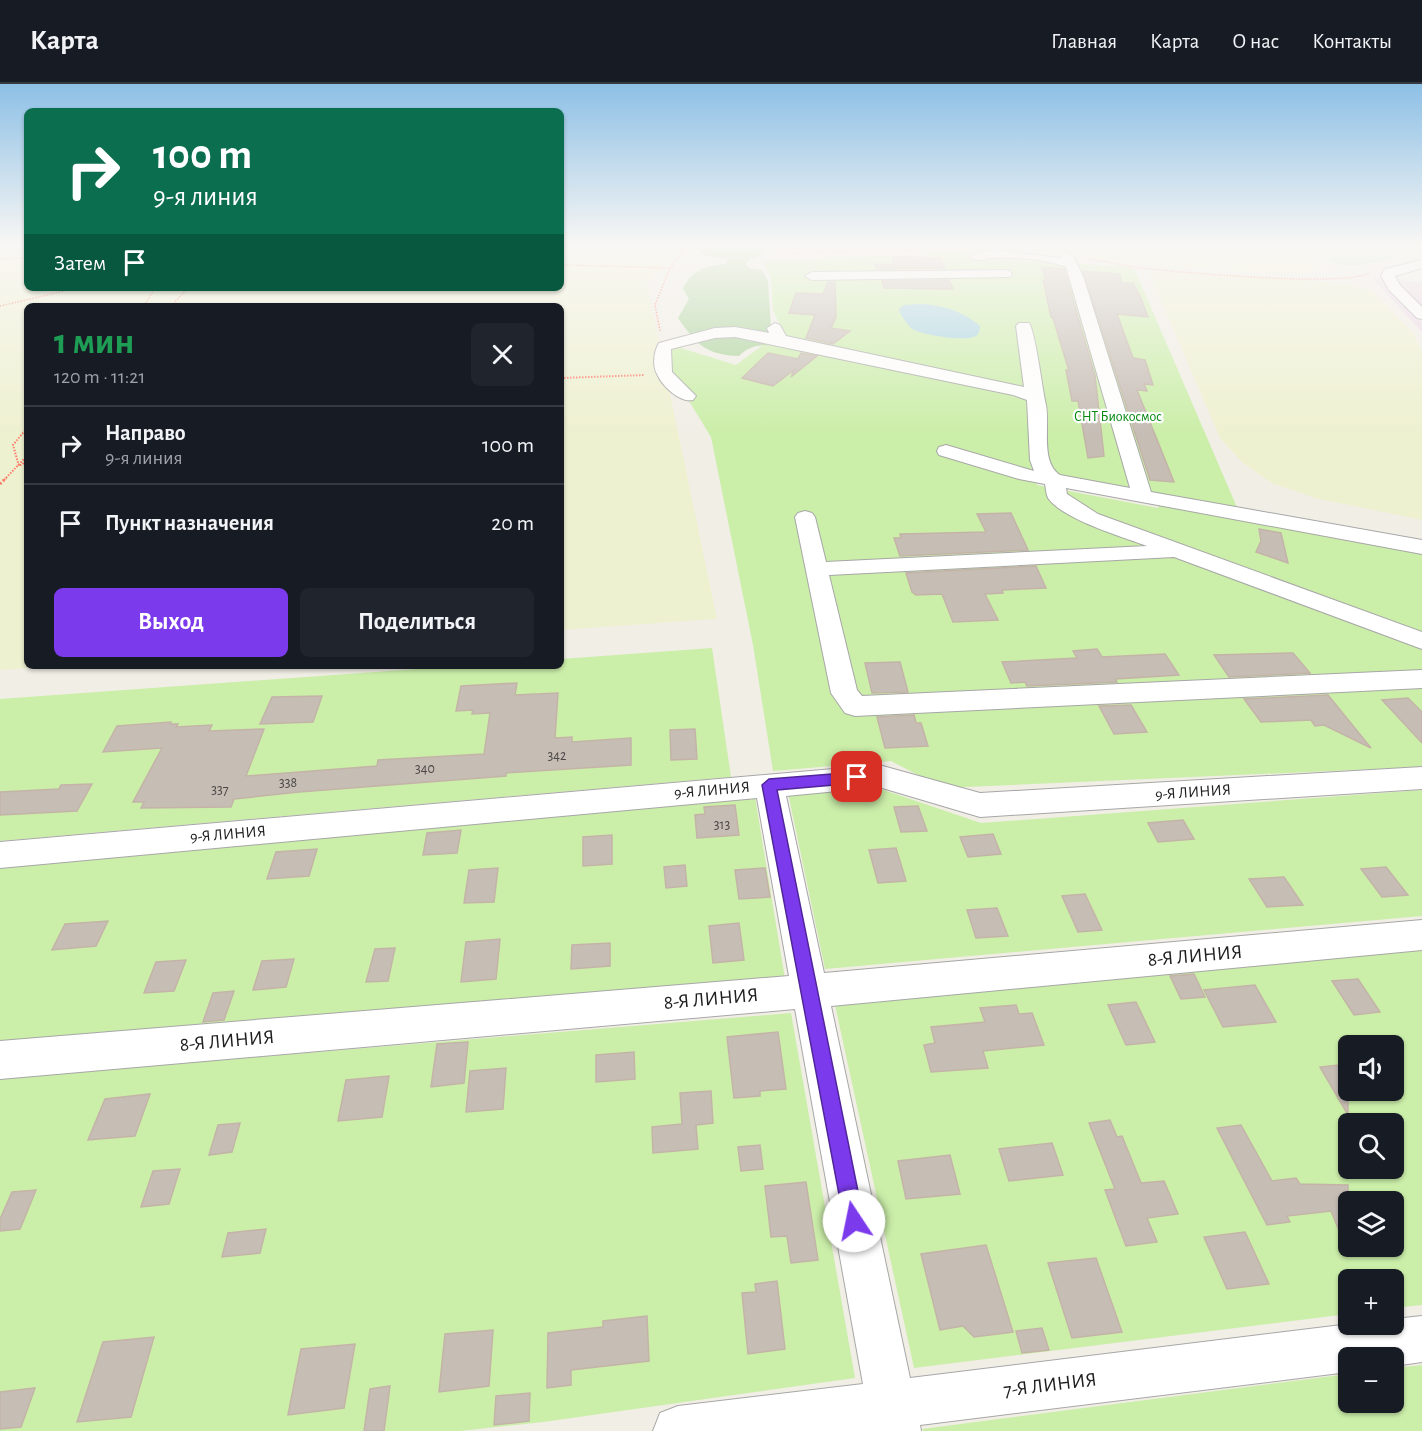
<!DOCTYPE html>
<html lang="ru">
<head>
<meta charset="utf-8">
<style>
  body { margin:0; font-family:"Alegreya Sans",sans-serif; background:#20242c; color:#f1f3f6; height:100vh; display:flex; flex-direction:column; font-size:22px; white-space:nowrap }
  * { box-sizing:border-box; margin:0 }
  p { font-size:20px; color:#9ea1a6 }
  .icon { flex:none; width:33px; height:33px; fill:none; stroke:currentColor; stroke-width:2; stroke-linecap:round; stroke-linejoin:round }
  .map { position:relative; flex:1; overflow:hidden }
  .details { position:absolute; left:24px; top:219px; width:540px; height:366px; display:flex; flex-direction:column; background:#171b24; border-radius:9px; box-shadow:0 2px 4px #0004 }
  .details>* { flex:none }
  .top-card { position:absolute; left:24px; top:24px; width:540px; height:183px; border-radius:9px; box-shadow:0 2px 4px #0004; background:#0b6e4f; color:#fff; overflow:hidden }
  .buttons { position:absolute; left:1338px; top:951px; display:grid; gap:12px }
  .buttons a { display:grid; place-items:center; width:66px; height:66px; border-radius:9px; background:#171b24; box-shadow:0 2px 4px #0004; font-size:30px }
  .pin { position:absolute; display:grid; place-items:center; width:51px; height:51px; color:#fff; margin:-26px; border-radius:12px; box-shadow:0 3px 9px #0006 }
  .me { position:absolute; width:66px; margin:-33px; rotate:349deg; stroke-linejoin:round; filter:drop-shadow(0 0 4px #0008) }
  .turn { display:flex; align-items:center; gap:21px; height:126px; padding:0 30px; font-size:27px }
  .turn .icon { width:78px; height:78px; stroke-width:2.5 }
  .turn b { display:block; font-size:42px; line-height:51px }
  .then { display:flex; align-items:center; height:57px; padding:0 30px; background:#0003; gap:12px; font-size:22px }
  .round { display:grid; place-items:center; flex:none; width:63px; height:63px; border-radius:9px; background:#20242c }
  .head { display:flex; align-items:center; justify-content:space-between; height:102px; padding:0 30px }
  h1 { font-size:36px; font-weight:700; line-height:45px; color:#1e9e55 }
  .button { display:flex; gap:12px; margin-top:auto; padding:12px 30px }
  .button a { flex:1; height:69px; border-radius:9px; background:#7c3aed; color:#fff; font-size:24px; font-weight:700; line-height:69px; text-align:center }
  .button a+a { background:#20242c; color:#f1f3f6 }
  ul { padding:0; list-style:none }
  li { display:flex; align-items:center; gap:18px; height:78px; padding:0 30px; border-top:2px solid #363941 }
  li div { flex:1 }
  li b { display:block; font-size:22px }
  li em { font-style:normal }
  header { display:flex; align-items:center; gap:36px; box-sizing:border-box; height:84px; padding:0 30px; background:#171b24; border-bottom:2px solid #363941 }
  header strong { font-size:28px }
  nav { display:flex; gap:33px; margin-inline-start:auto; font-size:21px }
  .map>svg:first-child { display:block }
</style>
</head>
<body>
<header>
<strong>Карта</strong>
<nav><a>Главная</a><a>Карта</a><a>О нас</a><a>Контакты</a></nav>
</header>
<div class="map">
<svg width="1422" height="1347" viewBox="0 0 1422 1347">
  <rect width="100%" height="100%" fill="#f1eee6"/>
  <path fill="#ebd8e7" d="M1372 194 1422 198V248Z"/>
  <g fill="#eef1d0">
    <path d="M0 162H27V204H561V162H683L647 200 717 535 561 546V222H27V582H56L0 586Z"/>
    <path d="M772 162H1301L1323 185 1305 189 1283 190 1163 183 999 164 820 168 790 167Z"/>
    <path d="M1158 187 1276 193 1355 201 1372 207 1413 249 1422 267V436L1315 414 1272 399 1243 379 1220 354 1149 189Z"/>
  </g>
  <g fill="#cbeea9" fill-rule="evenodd">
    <path d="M966 166 1062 174 1076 179 1134 184 1239 428 1073 401 1050 385 1042 308 785 252 773 226 771 194 762 177 929 170V167Z"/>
    <path d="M767 258 1027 313 1033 318 1037 401 1158 424 1160 419 1422 465V683L943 704 891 677 773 687 753 561 711 353 669 284 668 260 736 281Z"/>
    <path d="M712 564 731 693 0 757V615L458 582H561V575Z"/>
    <path d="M872 702 981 739 1422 706V832L825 885 788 709Z"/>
    <path d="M755 713 785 895 0 960V781Z"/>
    <path d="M1422 864V1221L1394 1224V1196H1348V1230L914 1284 835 921ZM1348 962H1394V1006H1348ZM1348 1040H1394V1084H1348ZM1348 1118H1394V1162H1348Z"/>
    <path d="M791 929 855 1294 543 1338 460 1347H0V994Z"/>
    <path d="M1422 1281V1347H923L922 1345 1348 1290V1318H1394V1284Z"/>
  </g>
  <path fill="#a9d398" d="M695 162H762L764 170 752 174 745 180 749 184 762 186 768 197 771 244 779 260C764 261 750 260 739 272 706 271 696 260 678 234L689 215 683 205C691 186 706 182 726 180L729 175 706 172 694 164Z"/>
  <path fill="#c2e1d3" d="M1334 162H1422V165L1394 169 1391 176C1357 181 1341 189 1312 165Z"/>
  <path fill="#a4d3e2" d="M920 220C942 221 963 227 980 242 980 244 979 250 977 251 971 259 919 251 911 244 907 240 900 231 899 225L904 221Z"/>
  <g fill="#c6bdb5" stroke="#c4b4a7" stroke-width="1.5">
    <path d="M892 173 941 174 945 184 877 185 875 180 894 181Z"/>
    <path d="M1041 183 1064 185 1095 292 1104 372 1088 374 1078 317H1072L1066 286 1069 287 1053 234 1051 233 1043 196H1046Z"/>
    <path d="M1083 187 1120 190 1122 199H1133L1140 212 1148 233 1117 230 1133 274 1145 276 1153 301 1144 300 1147 307 1137 306 1174 398 1150 396Z"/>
    <path d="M949 196 953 205 884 204 882 197Z"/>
    <path d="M828 198H835L836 233 831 244 850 247 833 260 806 254 815 231 789 229 796 209 823 210Z"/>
    <path d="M768 269 798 275 801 269 817 272 791 293 794 286 773 302 742 294Z"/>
    <path d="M1011 429 1028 466 900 472 894 454H901L900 450 986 448 977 430Z"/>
    <path d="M1259 445 1281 449 1288 479 1256 468 1261 457Z"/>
    <path d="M1036 482 1046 504 1002 506 1003 509 985 510 998 536 953 538 942 510 916 511 912 508 906 489Z"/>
    <path d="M1097 565 1102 573 1165 570 1179 591 1115 595 1117 598 1027 602 1025 598 1011 599 1002 578 1077 574 1073 567Z"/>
    <path d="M1289 569H1293L1310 589 1229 593 1214 571Z"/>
    <path d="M900 578 908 608 872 609 865 579Z"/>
    <path d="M517 599 515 611 558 609 555 654 572 653V658L631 654V681L506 689V692L299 708 234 715 231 723 141 724 144 718H133L162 664 103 668 117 642 171 638 170 640H178L176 643 212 641 209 647 264 645 246 692 377 682 378 676 484 670 490 629 472 630 473 626 456 627 461 602Z"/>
    <path d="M1328 611 1371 664 1324 641 1315 642 1311 636 1261 638 1244 615Z"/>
    <path d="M322 612 313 638 260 640 272 613Z"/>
    <path d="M1408 614 1422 628V659L1382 616Z"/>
    <path d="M1131 621 1147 648 1114 650 1099 622Z"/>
    <path d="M914 631 916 639H921L928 662 885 664 877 633Z"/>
    <path d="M695 645 697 675 671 676 670 646Z"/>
    <path d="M92 700 77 727 0 731V708L59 705 61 701Z"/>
    <path d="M735 721 739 751 697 754 695 731 705 730 704 723Z"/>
    <path d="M918 722 927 747 901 748 894 723Z"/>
    <path d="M1183 736 1194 755 1158 758 1148 739Z"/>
    <path d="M461 746 457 769 423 771 427 749Z"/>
    <path d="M993 750 1001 770 968 773 960 753Z"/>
    <path d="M612 751V780L583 782V753Z"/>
    <path d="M896 764 906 797 878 799 869 766Z"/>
    <path d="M317 765 309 792 267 795 276 768Z"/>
    <path d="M685 781 687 802 666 804 664 783Z"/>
    <path d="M1386 783 1408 811 1382 813 1361 785Z"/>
    <path d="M498 784 494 818 464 819 469 786Z"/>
    <path d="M765 784 770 813 739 815 735 786Z"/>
    <path d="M1284 793 1303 821 1267 823 1249 795Z"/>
    <path d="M1085 810 1102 846 1078 848 1062 812Z"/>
    <path d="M997 824 1008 852 976 854 967 826Z"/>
    <path d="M108 837 96 862 52 866 65 840Z"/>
    <path d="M739 839 744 876 713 879 709 842Z"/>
    <path d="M500 855 496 895 461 898 466 858Z"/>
    <path d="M610 859V882L571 885 572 861Z"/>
    <path d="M395 864 388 897 366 898 375 865Z"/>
    <path d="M294 875 286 903 253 906 262 877Z"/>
    <path d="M186 876 174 907 144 909 156 878Z"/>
    <path d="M1194 890 1205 913 1181 915 1170 892Z"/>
    <path d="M1358 895 1380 928 1354 931 1332 897Z"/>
    <path d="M1255 901 1276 938 1223 943 1204 906Z"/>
    <path d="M234 907 224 936 203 938 213 909Z"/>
    <path d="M1136 918 1155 958 1126 961 1108 921Z"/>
    <path d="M1016 921 1019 930 1032 929 1044 961 983 967 988 984 931 988 924 961 935 959 931 943 985 938 980 924Z"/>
    <path d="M778 948 786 1005 760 1007V1012L734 1014 727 953Z"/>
    <path d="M468 958 464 999 431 1003 437 960Z"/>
    <path d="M634 968 635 995 596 998V971Z"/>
    <path d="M1348 980V1031L1320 983Z"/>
    <path d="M506 984 503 1025 466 1028 470 987Z"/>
    <path d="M389 992 382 1033 338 1037 346 996Z"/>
    <path d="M711 1007 713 1039 696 1041 698 1065 653 1069 652 1043 682 1040 680 1009Z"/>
    <path d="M150 1010 135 1052 88 1056 105 1015Z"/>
    <path d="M1110 1036 1117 1053 1122 1052 1141 1099 1164 1097 1178 1130 1147 1134 1157 1158 1126 1162 1105 1106 1115 1105 1089 1039Z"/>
    <path d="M240 1039 232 1068 209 1071 218 1041Z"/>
    <path d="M1241 1041 1272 1097 1296 1094 1300 1100 1348 1101V1168L1331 1127 1287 1132 1290 1138 1267 1141 1217 1044Z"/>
    <path d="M1052 1059 1063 1091 1009 1097 999 1065Z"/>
    <path d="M760 1061 763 1085 741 1087 738 1063Z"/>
    <path d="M950 1071 960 1110 906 1115 898 1077Z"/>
    <path d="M180 1085 169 1120 141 1123 153 1087Z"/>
    <path d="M806 1098 818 1176 791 1179 787 1152 771 1153 765 1102Z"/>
    <path d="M36 1106 20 1145 0 1147V1135L12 1108Z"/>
    <path d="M266 1145 260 1169 222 1173 228 1149Z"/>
    <path d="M1245 1148 1269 1200 1227 1205 1204 1153Z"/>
    <path d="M986 1161 1013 1248 974 1253 963 1242 940 1246 921 1170Z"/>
    <path d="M1096 1174 1122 1248 1072 1254 1048 1179Z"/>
    <path d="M777 1197 785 1265 748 1270 742 1209 756 1208 755 1200Z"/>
    <path d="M647 1232 649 1277 571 1286V1301L547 1304 548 1249 603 1243V1237Z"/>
    <path d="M1042 1244 1049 1266 1022 1269 1016 1247Z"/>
    <path d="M493 1246 489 1302 439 1308 445 1250Z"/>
    <path d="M154 1253 131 1333 77 1338 103 1258Z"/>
    <path d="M355 1260 344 1324 288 1331 301 1265Z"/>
    <path d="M390 1302 384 1347H364L370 1305Z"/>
    <path d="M35 1304 21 1343 0 1345V1308Z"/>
    <path d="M530 1309 529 1337 494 1341 496 1312Z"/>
  </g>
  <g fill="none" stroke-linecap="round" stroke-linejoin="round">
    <g stroke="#a7a7a7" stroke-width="2">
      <g id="minor">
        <path d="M994 166 1061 174 1062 169 1067 168 1073 172 1083 192 1151 408 1422 456V470L1066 404 1067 410 1098 430 1422 548V565L1174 473 829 491 857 606 862 612 1422 586V604L855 632 845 629 831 609 795 433 798 429 805 427 812 429 815 433 826 478 1147 462C1123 453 1062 435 1048 414 1046 410 1046 405 1045 400L1019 395 939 371 937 367 939 363 946 361 1034 387 1030 376 1027 316 1013 311 735 253 715 254 671 265 672 288 696 312 693 316C680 319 662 302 657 290 652 281 654 267 659 259L715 244 735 243 769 249 767 244 775 239 780 241 786 252 1024 303 1016 242 1019 239H1029C1036 250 1042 304 1046 321 1050 342 1040 378 1060 391L1130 404 1066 183C1043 175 1016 173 992 174 984 175 976 179 970 173L979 168Z"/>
        <path d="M1422 176V184L1395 192 1400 201 1422 223V235L1417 234 1389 206 1381 192 1385 185Z"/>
        <path d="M1005 186 1010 187 1012 190 1010 193 812 196 805 192 812 188Z"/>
        <path d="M879 681 980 709 1422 683V705L980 733 879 703 786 712 824 889 1422 836V866L831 922 910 1294 1350 1240H1394V1235L1422 1232V1278L1394 1282V1274H1348V1288L920 1341 921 1347H653L660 1329 678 1322 863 1300 795 925 0 995V957L789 892 757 714 0 784V758Z"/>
      </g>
    </g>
    <g stroke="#ff7a69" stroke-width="1.5" stroke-dasharray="1.5 1.5" stroke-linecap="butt">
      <path d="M777 162 776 166 795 169 963 165"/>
      <path d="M1087 174C1108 178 1129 183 1151 185 1188 189 1344 203 1370 189"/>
      <path d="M0 175 27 174"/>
      <path d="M561 181 670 184"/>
      <path d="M0 222 77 204"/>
      <path d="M144 222 155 204"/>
      <path d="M171 222 188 204"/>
      <path d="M660 247 655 221 670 184 687 162"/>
    </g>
    <g stroke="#ff7a69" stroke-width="2" stroke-dasharray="1.5 1.5" stroke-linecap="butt">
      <path d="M561 294 645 291"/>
      <path d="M27 344 13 361 19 382 27 377"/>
      <path d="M4 396 27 372"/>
    </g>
    <path stroke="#ff7a69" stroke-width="3" stroke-dasharray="2 2" stroke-linecap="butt" d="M0 400 6 394"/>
    <use href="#minor" fill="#fff" fill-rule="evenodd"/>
  </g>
  <linearGradient id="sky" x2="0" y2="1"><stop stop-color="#8dc0e6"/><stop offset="0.46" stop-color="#f9f7f4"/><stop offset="1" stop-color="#f9f7f4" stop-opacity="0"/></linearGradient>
  <rect width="1422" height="350" fill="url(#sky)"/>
  <path fill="#7c3aed" stroke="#51269a" stroke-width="1.5" d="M857 688 864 693 857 699 777 706 864 1137 861 1144 854 1147 847 1144 844 1137 762 701 769 695Z"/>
  <g text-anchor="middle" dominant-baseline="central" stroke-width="4.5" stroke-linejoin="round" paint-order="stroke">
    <g font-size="14" fill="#048910" stroke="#fff">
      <text x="1118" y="333">СНТ Биокосмос</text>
    </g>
    <g font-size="14" fill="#4a4745">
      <text x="557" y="672">342</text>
      <text x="425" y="685">340</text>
      <text x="288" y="699">338</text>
      <text x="220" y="706">337</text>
      <text x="722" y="741">313</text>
    </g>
    <g font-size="16" fill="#202020" stroke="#fff">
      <text transform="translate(712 706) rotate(-5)">9-Я ЛИНИЯ</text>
      <text transform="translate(1193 708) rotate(-4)">9-Я ЛИНИЯ</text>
      <text transform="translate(228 750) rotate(-5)">9-Я ЛИНИЯ</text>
    </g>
    <g font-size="20" fill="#202020" stroke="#fff">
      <text transform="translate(1195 872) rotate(-5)">8-Я ЛИНИЯ</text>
      <text transform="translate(711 915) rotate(-5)">8-Я ЛИНИЯ</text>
      <text transform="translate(227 957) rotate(-5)">8-Я ЛИНИЯ</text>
      <text transform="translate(1050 1301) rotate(-7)">7-Я ЛИНИЯ</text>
    </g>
  </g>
</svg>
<div class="buttons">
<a><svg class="icon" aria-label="sound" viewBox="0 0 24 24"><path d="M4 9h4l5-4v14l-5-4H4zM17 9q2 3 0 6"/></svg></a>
<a><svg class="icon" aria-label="search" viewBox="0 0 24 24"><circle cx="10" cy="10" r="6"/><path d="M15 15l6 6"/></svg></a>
<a><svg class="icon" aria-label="layers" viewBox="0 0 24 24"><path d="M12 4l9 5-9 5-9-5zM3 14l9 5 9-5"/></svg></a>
<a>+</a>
<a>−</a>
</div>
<div class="pin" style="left:857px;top:693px;background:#d93025"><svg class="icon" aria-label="arrive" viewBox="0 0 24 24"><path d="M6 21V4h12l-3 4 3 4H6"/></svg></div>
<svg class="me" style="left:854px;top:1137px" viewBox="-20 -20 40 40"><circle r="19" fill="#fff"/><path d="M0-13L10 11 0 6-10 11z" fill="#7c3aed"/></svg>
<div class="top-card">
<div class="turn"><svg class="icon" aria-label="right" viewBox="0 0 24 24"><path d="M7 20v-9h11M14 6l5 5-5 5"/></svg><div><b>100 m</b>9-я линия</div></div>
<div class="then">Затем<svg class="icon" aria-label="arrive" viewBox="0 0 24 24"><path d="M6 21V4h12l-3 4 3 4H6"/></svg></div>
</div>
<section class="details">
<div class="head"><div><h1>1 мин</h1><p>120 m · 11:21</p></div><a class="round"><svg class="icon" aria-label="close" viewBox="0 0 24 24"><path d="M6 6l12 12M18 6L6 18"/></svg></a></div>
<ul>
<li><svg class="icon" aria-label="right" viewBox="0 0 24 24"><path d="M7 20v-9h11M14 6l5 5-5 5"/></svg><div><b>Направо</b><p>9-я линия</p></div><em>100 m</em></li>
<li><svg class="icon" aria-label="arrive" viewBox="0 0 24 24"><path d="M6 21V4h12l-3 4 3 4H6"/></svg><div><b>Пункт назначения</b></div><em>20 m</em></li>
</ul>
<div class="button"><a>Выход</a><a>Поделиться</a></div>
</section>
</div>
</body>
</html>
